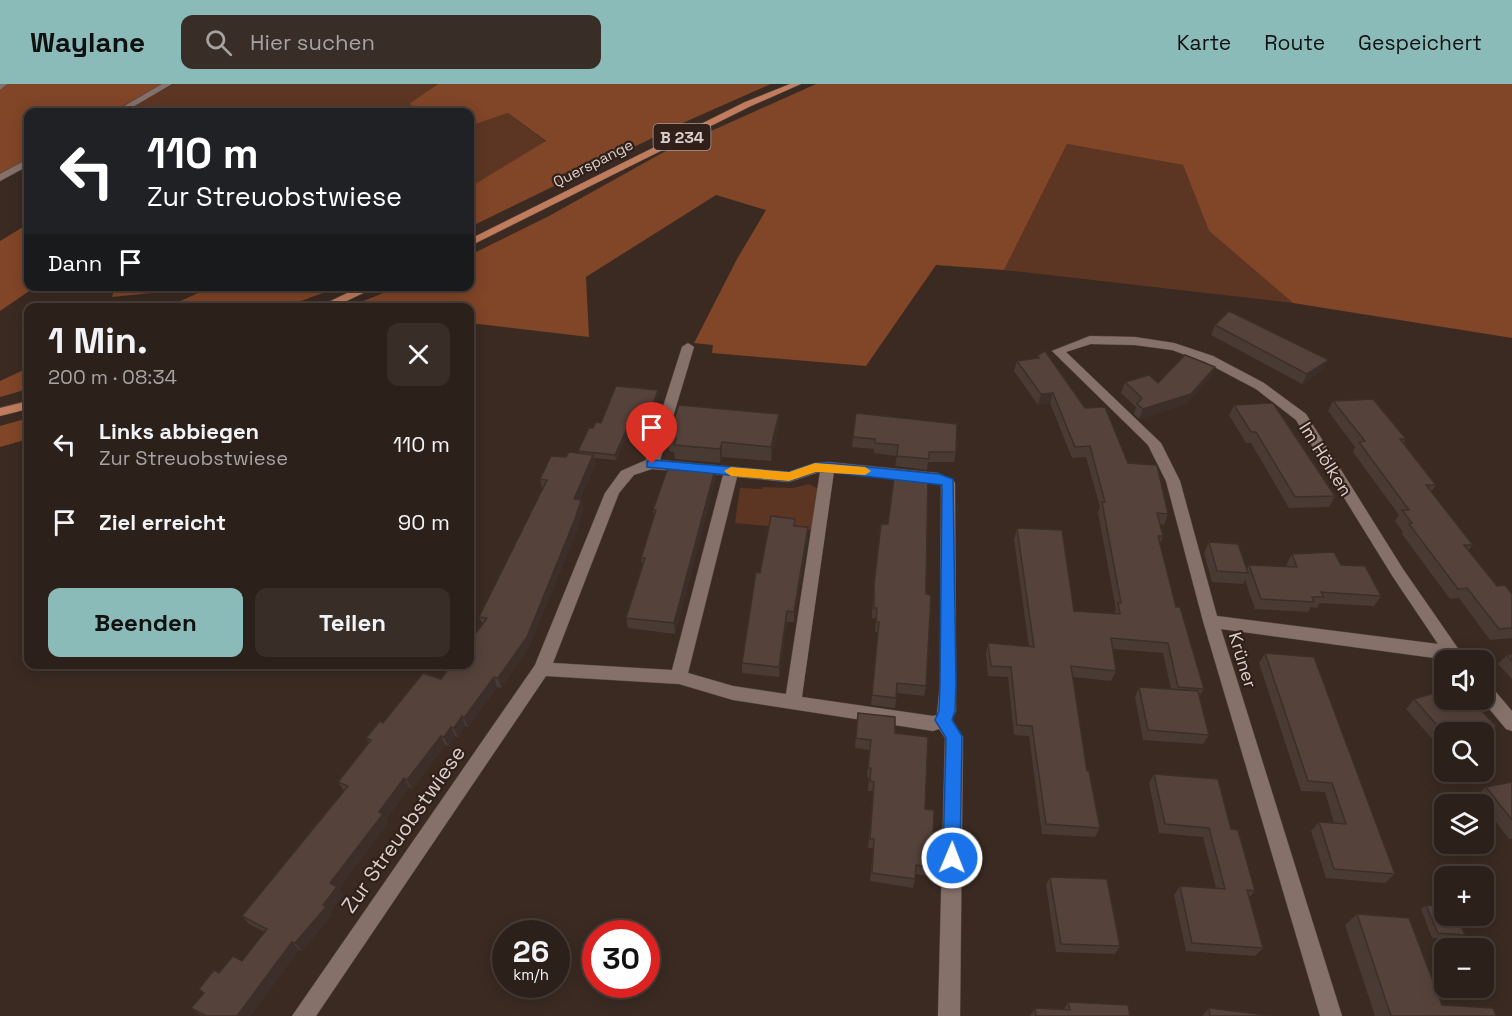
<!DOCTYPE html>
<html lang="de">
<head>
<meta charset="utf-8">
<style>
  body { margin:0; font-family:"Space Grotesk",sans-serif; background:#382d27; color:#f1f3f6; height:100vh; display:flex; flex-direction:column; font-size:22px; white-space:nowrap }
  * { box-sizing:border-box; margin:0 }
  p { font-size:20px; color:#a6a3a2 }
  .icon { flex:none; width:33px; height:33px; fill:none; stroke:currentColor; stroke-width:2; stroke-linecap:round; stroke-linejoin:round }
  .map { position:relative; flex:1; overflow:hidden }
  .details { position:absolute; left:24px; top:219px; width:450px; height:366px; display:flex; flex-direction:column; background:#2c201a; border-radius:12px; box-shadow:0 3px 15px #0003,0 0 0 2px #483e39 }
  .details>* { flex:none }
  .top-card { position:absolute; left:24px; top:24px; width:450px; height:183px; border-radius:12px; box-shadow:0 3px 15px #0003,0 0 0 2px #483e39; background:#202124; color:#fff; overflow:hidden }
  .tools { position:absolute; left:1434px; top:566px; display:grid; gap:12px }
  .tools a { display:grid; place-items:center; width:60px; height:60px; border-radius:12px; background:#2c201a; box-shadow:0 3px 15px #0003,0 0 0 2px #483e39; font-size:30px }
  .speed { position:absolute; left:492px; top:836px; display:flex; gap:12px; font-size:30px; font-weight:700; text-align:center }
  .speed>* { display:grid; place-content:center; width:78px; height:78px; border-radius:50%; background:#2c201a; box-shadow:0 3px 15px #0003,0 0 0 2px #483e39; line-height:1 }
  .speed small { font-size:15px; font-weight:400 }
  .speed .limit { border:9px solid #d22; background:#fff; color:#111 }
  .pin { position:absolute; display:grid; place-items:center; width:51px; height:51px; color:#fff; margin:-62px -26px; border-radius:50% 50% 50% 0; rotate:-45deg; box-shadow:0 0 6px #0007 }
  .pin .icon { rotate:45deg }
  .me { position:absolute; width:66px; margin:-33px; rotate:1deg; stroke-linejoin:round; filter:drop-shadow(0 0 4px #0008) }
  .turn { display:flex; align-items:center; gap:21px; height:126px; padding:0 24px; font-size:27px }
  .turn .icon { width:78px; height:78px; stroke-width:2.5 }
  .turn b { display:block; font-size:42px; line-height:51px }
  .then { display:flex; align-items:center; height:57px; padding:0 24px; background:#0003; gap:12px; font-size:22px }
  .round { display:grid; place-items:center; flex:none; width:63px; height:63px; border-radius:12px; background:#382d27 }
  .summary { display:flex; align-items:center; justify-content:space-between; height:102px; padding:0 24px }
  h1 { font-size:36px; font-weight:700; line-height:45px }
  .cta { display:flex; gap:12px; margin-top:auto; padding:12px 24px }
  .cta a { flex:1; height:69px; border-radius:12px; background:#8bbbb9; color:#111; font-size:24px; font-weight:700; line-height:69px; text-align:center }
  .cta a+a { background:#382d27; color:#f1f3f6 }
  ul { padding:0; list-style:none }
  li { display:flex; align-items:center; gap:18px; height:78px; padding:0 24px }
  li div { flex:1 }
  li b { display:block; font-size:22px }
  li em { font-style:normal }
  header { display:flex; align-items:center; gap:36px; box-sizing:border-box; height:84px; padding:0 30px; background:#8bbbb9; color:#111 }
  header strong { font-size:28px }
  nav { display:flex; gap:33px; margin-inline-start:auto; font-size:21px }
  .search { width:420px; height:54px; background:#382d27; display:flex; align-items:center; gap:15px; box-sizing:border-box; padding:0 21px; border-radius:12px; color:#a6a3a2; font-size:22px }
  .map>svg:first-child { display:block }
</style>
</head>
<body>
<header>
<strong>Waylane</strong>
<div class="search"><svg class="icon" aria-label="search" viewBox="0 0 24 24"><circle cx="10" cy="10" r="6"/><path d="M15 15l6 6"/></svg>Hier suchen</div>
<nav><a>Karte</a><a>Route</a><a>Gespeichert</a></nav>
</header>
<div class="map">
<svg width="1512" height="932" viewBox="0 0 1512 932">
  <rect width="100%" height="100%" fill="#3a2a22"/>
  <g fill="#5d3623">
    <path d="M174 0H438L410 19 414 28H123Z"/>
    <path d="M508 29 546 58 470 103V42Z"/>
    <path d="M1067 60 1183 81 1209 147 1293 219 1004 186Z"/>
    <path d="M809 400 820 406 814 443 809 446 735 439 740 404 762 405 763 403 793 404Z"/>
  </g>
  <g fill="#814527">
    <path d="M0 0H163L112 28H28V75L0 92Z"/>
    <path d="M438 0H771L685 38 470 143V103L546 57 508 29 470 42V28H414L410 19Z"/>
    <path d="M816 0H1512V254L1293 219 1209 147 1183 81 1067 60 1004 186 936 181 866 282 712 269 713 261 694 259 737 175 766 126 716 111 586 193 589 253 470 239V224L348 223 399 203 470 202V171L549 132 662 69Z"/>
    <path d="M28 140V202L35 203 0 227V157Z"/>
    <path d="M214 202H339V203L285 223H167Z"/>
    <path d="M115 203V202L210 203 112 213Z"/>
    <path d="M28 284V305L0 313V297Z"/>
    <path d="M28 334V355L0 363V342Z"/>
  </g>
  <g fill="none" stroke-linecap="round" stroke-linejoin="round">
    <g stroke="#554740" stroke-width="1">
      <g id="minor">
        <path d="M0 0H7L0 6Z"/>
        <path d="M162 0H172L124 28H114Z"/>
        <path d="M28 75V82L0 97V90Z"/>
        <path d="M1090 252 1135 253 1174 259 1213 272 1264 299 1306 330 1403 485 1466 576H1449L1221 545 1342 932H1320L1203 537 1166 397 1148 361 1052 267ZM1091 260 1135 261 1172 266 1205 278 1256 305 1296 336 1393 493 1438 560 1217 532 1180 397 1161 359 1066 268Z"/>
        <path d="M688 259 694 263 660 376 788 388 815 379 828 378 938 389 953 396 955 399 956 599V627L952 635 963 653 960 932H938L945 654 939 645 933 647 733 616 679 600 546 592 316 932H292L535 581 605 409 621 387 646 376 682 263ZM652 385 723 391 672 586 553 579 619 409 634 391ZM820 388 786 610 733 602 688 589 737 393 789 398ZM834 388 935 398 941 401 940 599 937 631 933 632 802 613Z"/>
        <path d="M1484 599 1490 601 1512 627V647L1506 645 1481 615H1484Z"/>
      </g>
    </g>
    <g stroke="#554740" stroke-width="1">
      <g id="major">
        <path d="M790 0H801L751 22 470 162V155L745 18Z"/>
        <path d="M362 202H378L332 224H316Z"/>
        <path d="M28 317V325L0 332V324Z"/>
      </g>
    </g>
    <use href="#minor" fill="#857169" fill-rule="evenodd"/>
    <use href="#major" fill="#c07c5c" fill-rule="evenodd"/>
  </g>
  <g fill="#493a33">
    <path d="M1215 241 1323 286 1302 300 1211 251Z"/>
    <path d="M1038 271 1085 324 1168 430 1164 441 1160 440 1163 452 1160 460 1176 523 1204 605 1199 613 1209 651 1203 660 1143 656 1135 613 1139 603 1171 605 1163 569 1113 565 1116 587 1111 597 1073 593 1087 687 1100 744 1095 753 1042 750 1029 652 1014 651 1008 593 988 592 986 570 988 559 1029 563 1014 455 1017 444 1074 527 1114 530 1116 525 1098 429 1100 423 1086 373 1072 374 1050 319 1038 321 1014 287 1017 277 1037 274Z"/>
    <path d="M1215 283 1211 293 1186 320 1139 335 1134 330 1136 323 1121 309 1125 298 1158 299Z"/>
    <path d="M659 311 649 338 634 336 616 376 594 374 595 381 580 415 581 416 583 426 577 446 529 563 501 604 497 603 468 643 465 642 458 653 455 652 448 662 445 661 412 705 409 703 386 735 388 739 339 804 343 811 330 828 332 831 302 867 299 866 250 932H202L200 931 191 924 203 909 199 905 219 889 242 877 265 848 249 840 242 832 344 707 338 698 369 659 366 654 383 639 441 595 482 540 479 533 542 405 540 395 566 373 579 369 578 367 593 344 601 339Z"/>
    <path d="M1333 317 1406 355 1403 359 1436 401 1431 408 1473 461 1468 466 1497 502 1512 510V554L1490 556 1459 514 1450 515 1402 450 1403 448 1395 437 1399 431 1353 368 1355 363 1328 327Z"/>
    <path d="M1234 321 1335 412 1329 423 1289 424 1251 359H1246L1229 331Z"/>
    <path d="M856 329 956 368 954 378H928L927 386 895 382 897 372 874 369V365L852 363Z"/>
    <path d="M779 330 778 344 771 377 722 373 720 379 675 375 674 368 669 367 668 353Z"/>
    <path d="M716 382V393L675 550 628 544 626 534 642 482 641 474 654 433 653 426Z"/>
    <path d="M795 435V442L808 443V453L794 538H787L779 593 742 589V579L760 489Z"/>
    <path d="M881 440 926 501V602L924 612 897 609 895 624 871 621 878 548H875L876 535 872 534 873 511Z"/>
    <path d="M1209 458 1247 485 1249 481 1287 482 1286 481 1292 470 1341 481 1381 512 1374 522 1320 519 1317 524 1311 523 1308 528 1255 525 1245 496 1243 500 1212 498 1204 469Z"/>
    <path d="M1265 569 1395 790 1385 799 1326 794 1311 747 1319 738 1334 739 1325 708 1301 707 1259 579Z"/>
    <path d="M1512 570V595L1498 580 1507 571Z"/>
    <path d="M1414 615 1487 652 1444 648V666H1442L1406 625Z"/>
    <path d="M857 638 895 649 925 725 932 783 929 792 916 790 913 804 870 797 873 764H868L873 707H868L869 694 867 693 869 666 855 664Z"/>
    <path d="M1154 690 1231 745 1255 807 1249 813 1263 864 1255 872 1186 867 1174 811 1180 802 1216 804 1203 753 1159 749 1149 699Z"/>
    <path d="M1512 698V755H1509L1484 722V720H1482L1476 712 1486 703Z"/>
    <path d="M1050 793 1120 862 1115 870 1056 868 1046 801Z"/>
    <path d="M1426 821 1465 851 1459 855 1432 854 1421 825Z"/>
    <path d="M1357 830 1442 921 1496 932H1375L1345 841Z"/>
    <path d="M1068 918 1130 932H1030L1035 924 1064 925Z"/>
    <path d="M1209 924 1273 932H1202Z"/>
  </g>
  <g fill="#3c2f29">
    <path d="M1329 276 1323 286 1302 300 1307 290Z"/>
    <path d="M1215 283 1211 293 1186 320 1139 335 1143 325Z"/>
    <path d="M658 306 659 311 649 338V332Z"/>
    <path d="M1053 309 1050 319 1038 321 1041 310Z"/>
    <path d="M779 330 778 344 771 377V363Z"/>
    <path d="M633 331 634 336 616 376 615 371Z"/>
    <path d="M722 358V373L720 379V365Z"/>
    <path d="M593 371 595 381 576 425 574 415Z"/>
    <path d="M716 382V393L675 550 674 539Z"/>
    <path d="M581 416 583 426 577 446 529 563 501 604 498 594Z"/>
    <path d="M808 443V453L794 538V528Z"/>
    <path d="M787 527V538L779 593V583Z"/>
    <path d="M494 593 497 603 468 643 464 634Z"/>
    <path d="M462 632 465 642 458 653 454 644Z"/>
    <path d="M451 643 455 652 448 662 444 653Z"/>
    <path d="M1497 643 1487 652 1484 653V648H1479Z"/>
    <path d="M441 652 445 661 412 705 407 696Z"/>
    <path d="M404 694 409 703 386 735 388 739 339 804 343 811 330 828 332 831 302 867 295 859 323 821 330 799 379 728Z"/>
    <path d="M292 858 299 866 250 932H237Z"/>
  </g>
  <g fill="#55433b" stroke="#3c2f29" stroke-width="1.5">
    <path d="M1229 227 1329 276 1307 290 1215 241Z"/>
    <path d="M1045 267 1085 324 1105 323 1128 379 1157 381 1168 430 1157 429 1163 452H1158L1176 523H1180L1204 605 1178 603 1168 559 1111 554 1116 587 1071 582 1087 687H1089L1100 744 1046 740 1032 642 1017 641 1011 583 991 582 988 559 1034 563 1017 444 1062 446 1074 527 1120 530 1118 519H1121L1102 418H1105L1090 362 1075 363 1053 309 1041 310 1017 277 1039 274 1038 271Z"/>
    <path d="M1185 271 1215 283 1191 310 1143 325 1137 320 1142 314 1125 298 1149 291 1158 299Z"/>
    <path d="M616 302 658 306 649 332 633 331 615 371 578 367 589 344H593L596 338 601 339Z"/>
    <path d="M1373 315 1406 355H1400L1436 401H1426L1473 461H1464L1497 502 1505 501 1512 510V544L1499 545 1467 504 1458 505 1409 440 1412 439 1402 426H1409L1359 358 1365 357 1333 317Z"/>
    <path d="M1273 319 1335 412 1295 413 1256 348H1251L1234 321Z"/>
    <path d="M679 321 779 330 771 363 722 358 720 365 674 361 676 354 668 353Z"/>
    <path d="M856 329 957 340 956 368H929V375L897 372 898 361 875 359V355L853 353Z"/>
    <path d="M569 368 593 371 574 415 581 416 575 435 527 553 498 594 494 593 464 634 462 632 454 644 451 643 444 653 441 652 407 696 404 694 379 728 383 730 330 799 337 803 323 821 326 823 295 859 292 858 237 932H206L191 924 204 909 199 905 214 886 219 889 233 872 242 877 267 845 242 832 348 702 338 698 371 656 366 654 380 637 383 639 423 589 441 595 452 580H470V557L487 534 479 533 547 396 540 395 551 372 566 373Z"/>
    <path d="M670 378 716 382 674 539 626 534 645 474H641L656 426H653Z"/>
    <path d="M895 386 928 389 926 501V510L931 511 926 602 897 599 896 614 872 611 879 538H876L877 524H874V501L881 440H888Z"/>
    <path d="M771 432 795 435 794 442 808 443 794 528 787 527 779 583 742 579 756 488 760 489Z"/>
    <path d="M1209 458 1238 460 1248 489 1217 487Z"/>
    <path d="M1334 468 1341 481 1365 482 1381 512 1321 508 1324 513H1312L1314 518 1261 515 1249 481 1297 483 1292 470Z"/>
    <path d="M1265 569 1314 573 1395 790 1334 785 1319 738 1346 740 1332 699 1308 697Z"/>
    <path d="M1512 570V577L1507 571Z"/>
    <path d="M1139 603 1198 607 1209 651 1148 646Z"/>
    <path d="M1444 606V615H1470L1497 643 1479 648H1444V649L1414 615Z"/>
    <path d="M858 629 895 633V649L928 653 925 725 934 726 932 783 916 781 915 795 872 789 874 755H870L874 698 870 697 871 684H868L871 656 856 654Z"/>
    <path d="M1154 690 1218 695 1231 745 1238 746 1255 807 1247 806 1263 864 1192 859 1180 802 1225 805 1209 744 1165 740Z"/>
    <path d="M1512 698V736L1486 703Z"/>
    <path d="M1050 793 1107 795 1120 862 1061 860Z"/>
    <path d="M1426 821 1444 822V831H1456L1465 851 1438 849Z"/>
    <path d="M1357 830 1409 834 1442 921 1493 924 1496 932H1391Z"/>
    <path d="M1068 918 1128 921 1130 932H1036L1035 924 1070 926Z"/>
    <path d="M1209 924 1273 932H1210Z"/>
  </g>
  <path fill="#1a73e8" stroke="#114b97" stroke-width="1.5" d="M652 376 789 388 815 379H828L939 390 953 395 956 599 955 627 952 636 962 652 960 774 958 780 952 782 945 780 943 774 946 654 935 636 939 627 940 599 942 401 828 388H816L789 397 647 383V377Z"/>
  <path fill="#f59e0b" d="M815 379 865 383 871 387 865 391 816 388 789 397 731 392 724 387 731 383 789 388Z"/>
  <g text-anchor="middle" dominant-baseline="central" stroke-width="4.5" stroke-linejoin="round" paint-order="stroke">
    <g font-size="15" fill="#dacfca" stroke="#302019">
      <text transform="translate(593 79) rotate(-27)">Querspange</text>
    </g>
    <rect fill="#302019" stroke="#a79a95" stroke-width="1.5" x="653.5" y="40" width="57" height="26" rx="4.5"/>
    <g font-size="16" font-weight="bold" fill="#dacfca">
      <text x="682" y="53">B 234</text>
    </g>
    <g font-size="18" fill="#dacfca" stroke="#302019">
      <text transform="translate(1326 375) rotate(58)">Im Hölken</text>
      <text transform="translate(1243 576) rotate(73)">Krüner</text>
    </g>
    <g font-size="21" fill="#dacfca" stroke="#302019">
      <text transform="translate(403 745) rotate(-55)">Zur Streuobstwiese</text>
    </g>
  </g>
</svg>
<div class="tools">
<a><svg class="icon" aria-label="sound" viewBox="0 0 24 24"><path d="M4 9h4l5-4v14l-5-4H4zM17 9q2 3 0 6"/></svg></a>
<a><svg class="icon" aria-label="search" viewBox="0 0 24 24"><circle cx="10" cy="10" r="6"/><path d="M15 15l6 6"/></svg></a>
<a><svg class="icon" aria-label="layers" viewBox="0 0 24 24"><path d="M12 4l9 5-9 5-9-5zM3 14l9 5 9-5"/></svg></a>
<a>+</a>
<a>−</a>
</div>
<div class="speed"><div>26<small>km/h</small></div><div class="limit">30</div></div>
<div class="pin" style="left:652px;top:380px;background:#d93025"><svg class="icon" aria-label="arrive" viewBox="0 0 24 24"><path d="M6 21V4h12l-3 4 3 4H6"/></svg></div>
<svg class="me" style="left:952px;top:774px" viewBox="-20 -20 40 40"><circle r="17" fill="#1a73e8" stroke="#fff" stroke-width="3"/><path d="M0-11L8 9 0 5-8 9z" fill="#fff"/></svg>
<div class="top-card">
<div class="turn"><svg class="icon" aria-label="left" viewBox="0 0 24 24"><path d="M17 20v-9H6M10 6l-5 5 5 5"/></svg><div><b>110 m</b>Zur Streuobstwiese</div></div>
<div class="then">Dann<svg class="icon" aria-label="arrive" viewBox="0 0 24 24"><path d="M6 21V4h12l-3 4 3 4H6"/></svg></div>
</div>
<section class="details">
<div class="summary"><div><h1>1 Min.</h1><p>200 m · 08:34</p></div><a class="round"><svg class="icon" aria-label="close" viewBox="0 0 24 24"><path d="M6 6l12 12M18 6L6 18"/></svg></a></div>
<ul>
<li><svg class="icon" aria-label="left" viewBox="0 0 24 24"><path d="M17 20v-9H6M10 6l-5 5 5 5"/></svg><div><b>Links abbiegen</b><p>Zur Streuobstwiese</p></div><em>110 m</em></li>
<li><svg class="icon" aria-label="arrive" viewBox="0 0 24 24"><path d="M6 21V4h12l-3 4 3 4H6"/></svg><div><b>Ziel erreicht</b></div><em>90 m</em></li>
</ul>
<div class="cta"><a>Beenden</a><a>Teilen</a></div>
</section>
</div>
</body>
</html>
